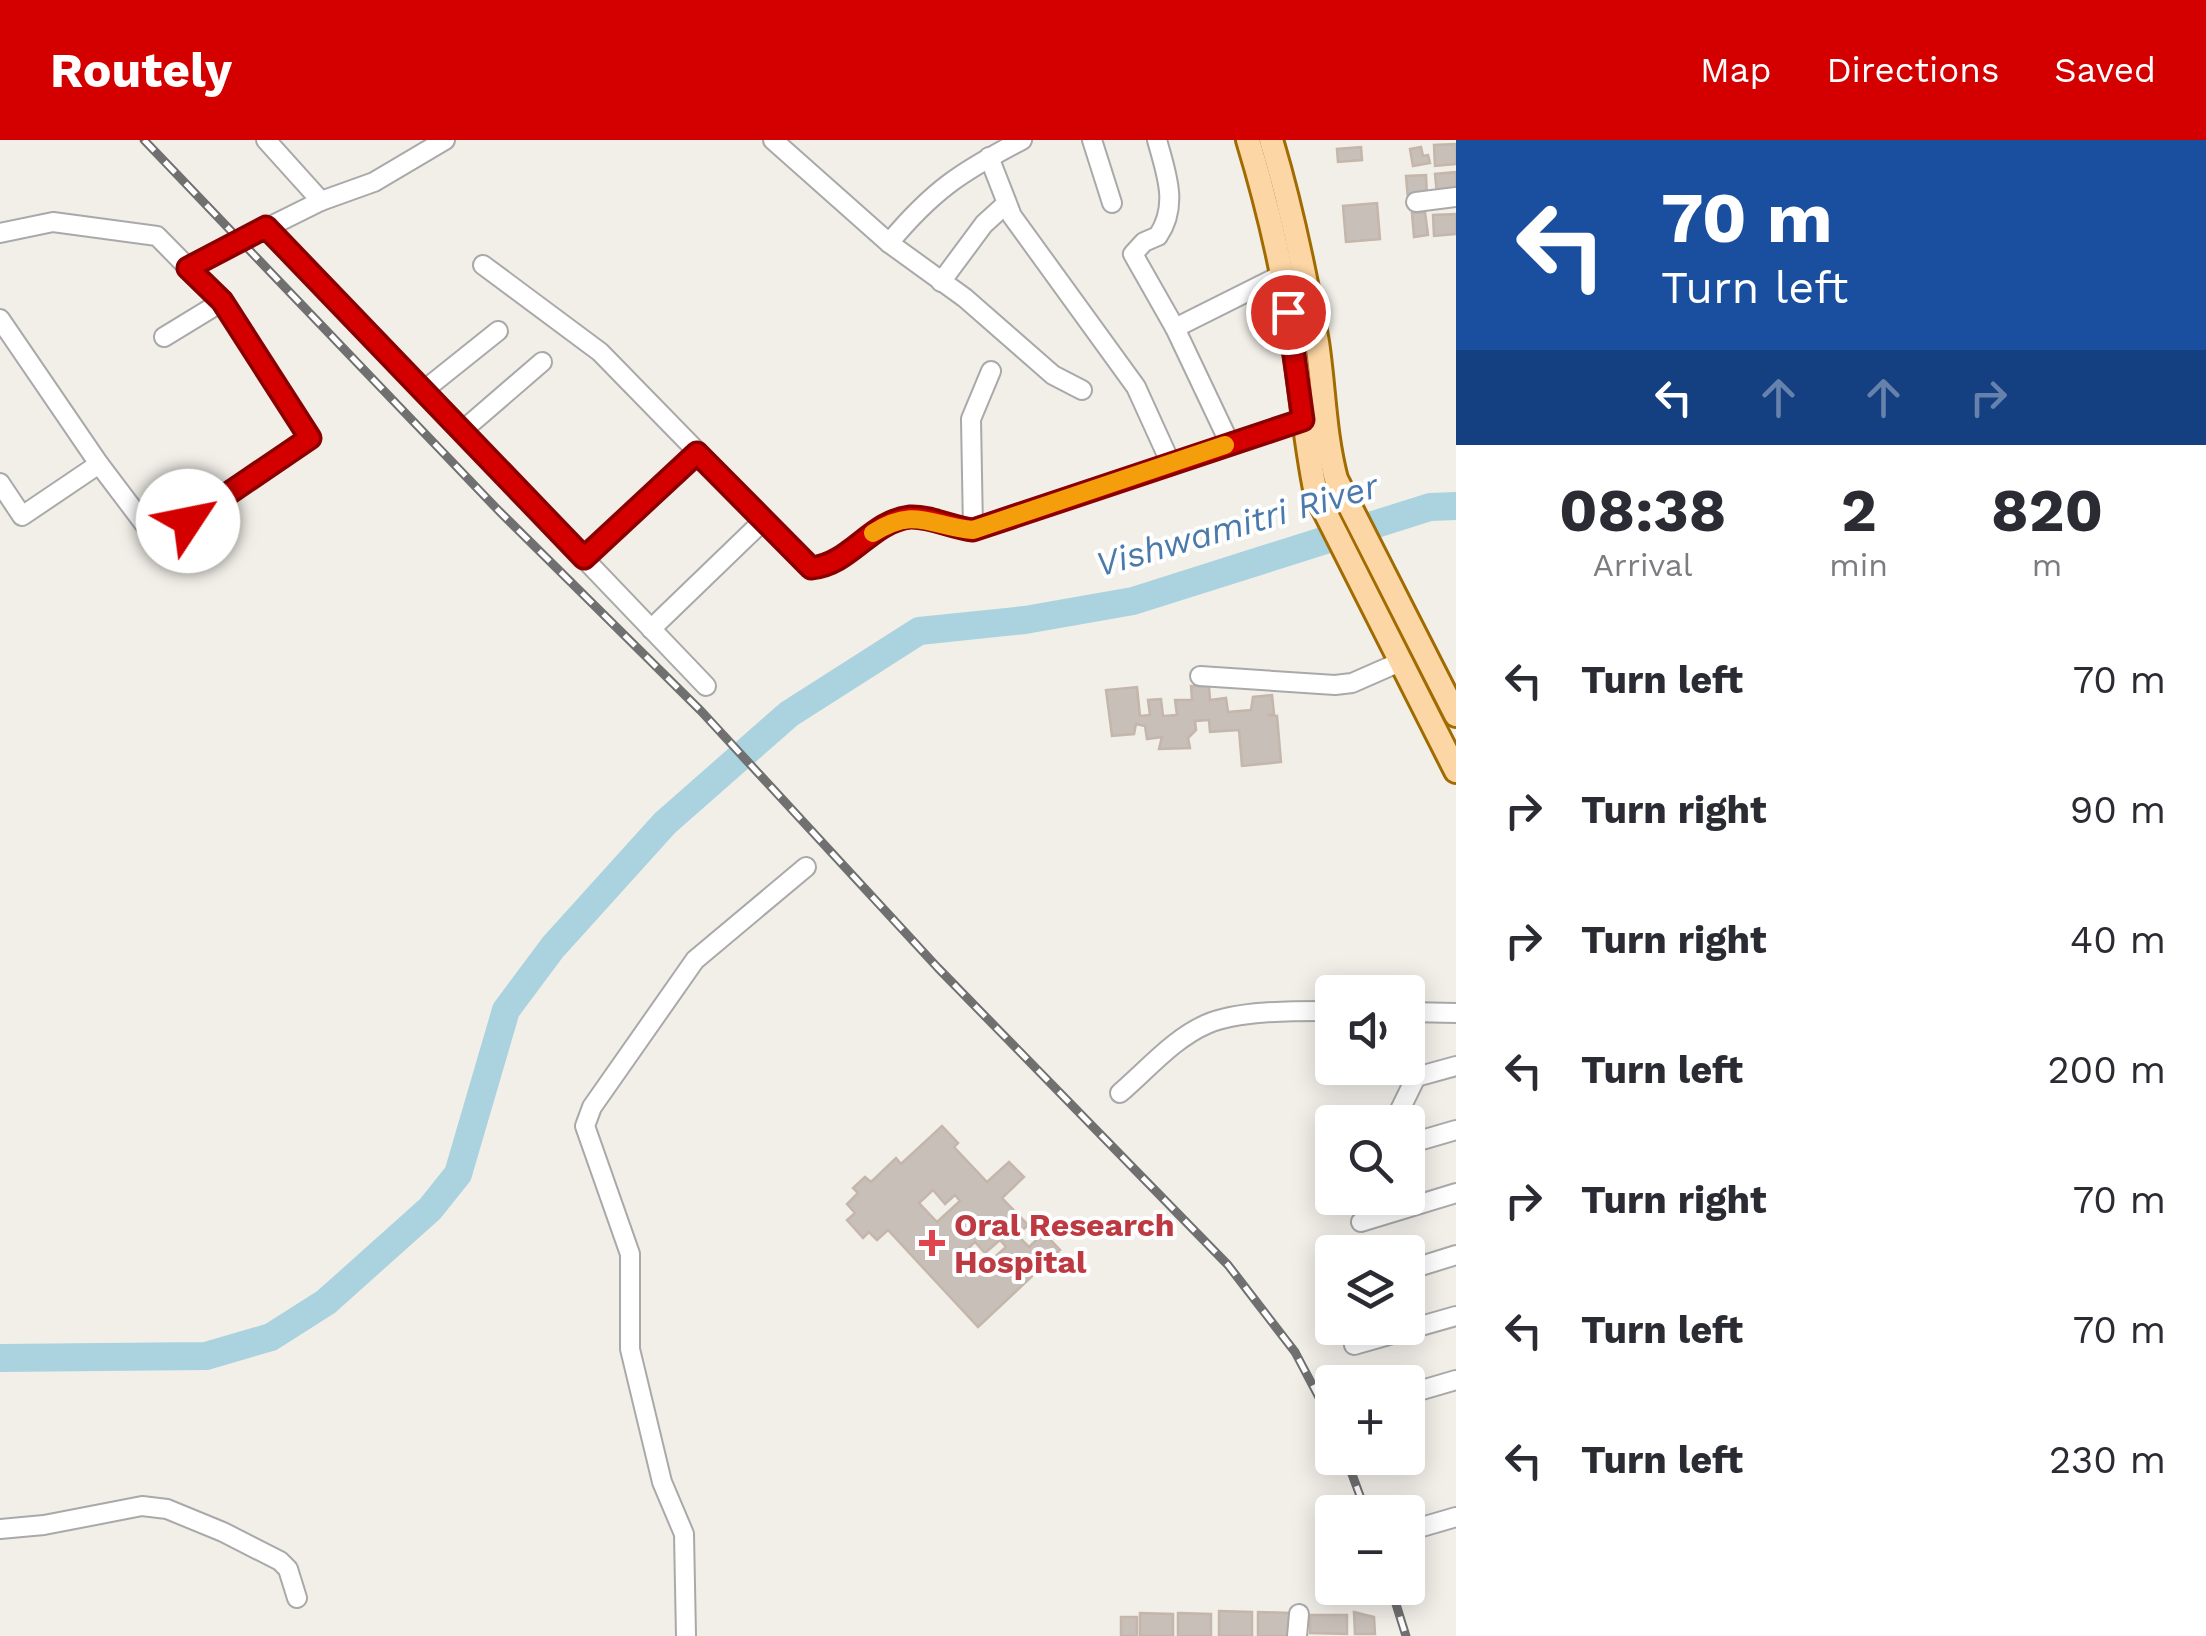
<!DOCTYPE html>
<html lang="en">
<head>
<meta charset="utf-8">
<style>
  body { margin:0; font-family:"Work Sans",sans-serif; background:#f2f2f3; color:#2b2b33; height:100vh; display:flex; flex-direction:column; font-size:38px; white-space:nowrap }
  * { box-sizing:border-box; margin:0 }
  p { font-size:32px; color:#7c7c81 }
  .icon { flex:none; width:55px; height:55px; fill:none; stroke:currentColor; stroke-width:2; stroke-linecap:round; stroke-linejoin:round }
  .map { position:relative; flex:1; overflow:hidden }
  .panel { display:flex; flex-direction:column; background:#fff; width:750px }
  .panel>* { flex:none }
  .hud { background:#1a4fa0; color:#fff; overflow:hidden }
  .fabs { position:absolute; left:1315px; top:835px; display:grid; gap:20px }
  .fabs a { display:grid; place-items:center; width:110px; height:110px; border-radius:10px; background:#fff; box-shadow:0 5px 25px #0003; font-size:50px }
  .pin { position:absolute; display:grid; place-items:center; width:85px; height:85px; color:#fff; margin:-42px; border:5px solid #fff; border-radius:50%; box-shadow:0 2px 10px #0007 }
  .me { position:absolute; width:110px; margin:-55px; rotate:56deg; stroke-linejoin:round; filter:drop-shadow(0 0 8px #0008) }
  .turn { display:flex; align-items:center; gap:35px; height:210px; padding:0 40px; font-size:45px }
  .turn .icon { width:130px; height:130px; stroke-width:2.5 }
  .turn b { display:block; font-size:70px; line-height:85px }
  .lanes { display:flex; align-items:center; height:95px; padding:0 40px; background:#0003; justify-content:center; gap:50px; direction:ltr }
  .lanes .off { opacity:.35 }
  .eta { display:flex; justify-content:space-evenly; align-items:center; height:170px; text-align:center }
  .eta b { font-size:60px; font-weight:700; line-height:70px }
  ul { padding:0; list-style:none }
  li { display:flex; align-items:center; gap:30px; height:130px; padding:0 40px }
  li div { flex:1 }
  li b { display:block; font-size:38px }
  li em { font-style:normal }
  header { display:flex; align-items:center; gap:60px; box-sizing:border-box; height:140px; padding:0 50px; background:#d40000; color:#fff }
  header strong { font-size:48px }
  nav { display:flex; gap:55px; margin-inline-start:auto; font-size:35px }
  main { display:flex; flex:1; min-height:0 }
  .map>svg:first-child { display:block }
</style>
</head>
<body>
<header>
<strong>Routely</strong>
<nav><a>Map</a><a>Directions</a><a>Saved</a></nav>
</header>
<main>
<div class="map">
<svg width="1456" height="1496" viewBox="0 0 1456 1496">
  <rect width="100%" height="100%" fill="#f2efe9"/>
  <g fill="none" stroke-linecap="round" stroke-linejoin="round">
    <path stroke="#aad3df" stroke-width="28" d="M0 1218 206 1216 271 1197 326 1162 430 1069 458 1034 506 870 553 807 665 683 789 574 919 491 1025 480 1133 461 1430 367 1456 366"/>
  </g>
  <g fill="#c7bfb8" stroke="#c4b6ab" stroke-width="2.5" fill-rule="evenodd">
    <path d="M1456 4V24L1435 26 1434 5Z"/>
    <path d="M1361 7 1362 20 1338 22 1337 9Z"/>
    <path d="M1421 7 1423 16 1428 15 1430 23 1413 26 1410 9Z"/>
    <path d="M1456 32V53L1437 54 1435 34Z"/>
    <path d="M1426 35 1427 57 1408 59 1406 36Z"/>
    <path d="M1377 63 1380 99 1346 102 1343 66Z"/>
    <path d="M1425 72 1428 95 1414 97 1412 73Z"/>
    <path d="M1456 74V94L1434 96 1433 75Z"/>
    <path d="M1191 546 1209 547 1210 560 1226 558 1228 572 1251 570 1253 557 1272 555 1274 574 1268 575 1277 576 1281 622 1242 626 1239 590 1210 592 1209 580 1195 581 1196 590 1188 598 1190 608 1159 609 1162 597 1147 599 1145 586 1136 584 1134 594 1112 596 1106 550 1137 547 1140 576 1150 575 1148 560 1161 559 1163 576 1177 575 1175 560H1192Z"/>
    <path d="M942 986 958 1003 954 1007 987 1042 1009 1022 1024 1037 1002 1058 1028 1085 1017 1095 1029 1107 1044 1093 1060 1110 978 1187 888 1090 877 1100 869 1092 863 1098 847 1080 855 1073 847 1064 858 1053 853 1048 865 1037 871 1042 896 1018 901 1024ZM933 1050 945 1064 955 1055 960 1061 937 1082 919 1063ZM1000 1100 1006 1107 979 1131 963 1113 975 1102 985 1113Z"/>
    <path d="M1219 1471 1252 1472V1496H1219Z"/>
    <path d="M1258 1472 1291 1473V1496H1258Z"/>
    <path d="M1354 1472 1374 1477 1375 1494H1355Z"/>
    <path d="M1140 1473 1173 1474V1496H1140Z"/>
    <path d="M1178 1473 1211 1474V1496H1178Z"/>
    <path d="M1310 1475H1347V1494L1310 1493Z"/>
    <rect x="1121" y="1477" width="16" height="19"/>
  </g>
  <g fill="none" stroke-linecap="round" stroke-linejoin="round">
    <g stroke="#a9a9a9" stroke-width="22">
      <g id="minor">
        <path d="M266 0 321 61 374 42 445 0"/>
        <path d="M773 0 889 103 965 158 1053 235 1082 250"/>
        <path d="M1092 0 1112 63"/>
        <path d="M1157 0C1166 33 1179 65 1158 96L1144 102 1133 114 1175 188 1230 304"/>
        <path d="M989 17 1012 76 1136 247 1171 324"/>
        <path d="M1416 62 1456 57"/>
        <path d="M267 87 706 546"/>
        <path d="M0 93 53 82 157 96 221 161"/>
        <path d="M889 103C933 50 961 32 1022 0"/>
        <path d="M483 125 600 212 811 428C850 425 871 381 910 377 930 376 953 388 973 389L1312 276"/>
        <path d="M188 127 321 61"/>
        <path d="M941 142 984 84 1006 64"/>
        <path d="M0 179 99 324 22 376 0 343"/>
        <path d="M1175 188 1281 135"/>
        <path d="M423 251 498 191"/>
        <path d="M462 291 542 222"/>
        <path d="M99 324 158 402 310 298 223 161 164 197"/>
        <path d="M973 389 971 279 991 231"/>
        <path d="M584 419 697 313"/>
        <path d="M651 489 763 381"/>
        <path d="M1200 536 1335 545 1352 543 1400 522"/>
        <path d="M1408 872 1456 873"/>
        <path d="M1120 953C1147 930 1174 898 1207 884 1239 870 1298 871 1332 871"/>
        <path d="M1394 982 1416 937 1456 926"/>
        <path d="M1408 1004 1456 990"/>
        <path d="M1361 1082 1456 1053"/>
        <path d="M1408 1130 1456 1115"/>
        <path d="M1354 1205 1456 1176"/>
        <path d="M1408 1254 1456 1240"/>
        <path d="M0 1389 44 1385 142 1366 167 1369 223 1392 280 1421 288 1429 297 1458"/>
        <path d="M1408 1391 1456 1377"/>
        <path d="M686 1496 684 1394 662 1342 630 1209V1114L585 986 592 967 695 820 806 727"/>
        <path d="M1297 1496 1299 1474"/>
      </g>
    </g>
    <g stroke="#a06b00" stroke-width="28">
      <g id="major">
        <path d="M1248 0C1269 69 1285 139 1295 210 1302 258 1306 306 1316 354L1456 631"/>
        <path d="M1271 0C1291 66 1305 134 1317 202 1324 248 1324 294 1336 339L1456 575"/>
      </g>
    </g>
    <use href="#minor" stroke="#fff" stroke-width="18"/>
    <use href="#major" stroke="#fcd6a4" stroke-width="22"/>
    <g stroke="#707070" stroke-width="9">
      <g id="rail">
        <path d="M144 0 499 371 701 571 938 828 1228 1125 1295 1212 1332 1282"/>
        <path d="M1346 1318 1366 1372"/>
        <path d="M1391 1448 1406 1496"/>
      </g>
    </g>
    <use href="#rail" stroke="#fff" stroke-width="5" stroke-dasharray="15" stroke-linecap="butt"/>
  </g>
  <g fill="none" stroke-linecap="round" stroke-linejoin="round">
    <g stroke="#8a0000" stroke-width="25">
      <path id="route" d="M188 381 310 298 222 161 188 128 266 87 584 418 697 313 811 428C850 425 871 381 910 377 930 376 953 388 973 390L1303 280 1288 172"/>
    </g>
    <use href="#route" stroke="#d40000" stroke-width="18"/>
    <path stroke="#f59e0b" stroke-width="18" d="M873 393C916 366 929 386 973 390L1225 305"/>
  </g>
  <path fill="#e0444e" stroke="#fff" stroke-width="4" d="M927 1088h10v10h10v10h-10v10h-10v-10h-10v-10h10z"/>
  <g text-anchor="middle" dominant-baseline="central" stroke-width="8" stroke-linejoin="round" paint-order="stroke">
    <g font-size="32" font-weight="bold" fill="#be3a42" stroke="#fff" text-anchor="start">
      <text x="954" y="1085">Oral Research<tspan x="954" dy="37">Hospital</tspan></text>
    </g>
    <g font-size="35" font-style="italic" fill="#4a7aab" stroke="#fff">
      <text transform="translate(1237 385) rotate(-16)">Vishwamitri River</text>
    </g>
  </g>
</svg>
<div class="fabs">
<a><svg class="icon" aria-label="sound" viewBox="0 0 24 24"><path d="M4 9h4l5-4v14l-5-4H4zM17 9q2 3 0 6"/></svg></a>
<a><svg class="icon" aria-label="search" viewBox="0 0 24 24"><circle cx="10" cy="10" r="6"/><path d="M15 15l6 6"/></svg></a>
<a><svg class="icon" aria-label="layers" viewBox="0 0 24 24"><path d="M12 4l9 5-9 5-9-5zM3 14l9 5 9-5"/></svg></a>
<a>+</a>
<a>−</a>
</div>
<div class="pin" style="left:1288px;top:172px;background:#d93025"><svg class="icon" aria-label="arrive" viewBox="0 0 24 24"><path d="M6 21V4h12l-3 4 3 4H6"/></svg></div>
<svg class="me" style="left:188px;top:381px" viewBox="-20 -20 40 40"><circle r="19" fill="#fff"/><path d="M0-13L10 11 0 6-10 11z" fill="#d40000"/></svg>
</div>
<section class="panel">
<div class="hud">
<div class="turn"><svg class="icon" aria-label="left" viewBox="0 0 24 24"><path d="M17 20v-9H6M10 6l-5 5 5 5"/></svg><div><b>70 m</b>Turn left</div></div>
<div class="lanes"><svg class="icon" aria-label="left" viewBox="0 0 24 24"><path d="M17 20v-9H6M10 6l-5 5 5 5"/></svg><svg class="icon off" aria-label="ahead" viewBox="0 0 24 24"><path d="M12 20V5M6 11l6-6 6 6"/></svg><svg class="icon off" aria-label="ahead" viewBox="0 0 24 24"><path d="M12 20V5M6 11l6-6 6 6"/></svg><svg class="icon off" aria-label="right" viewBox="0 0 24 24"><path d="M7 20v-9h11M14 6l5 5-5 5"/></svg></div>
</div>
<div class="eta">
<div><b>08:38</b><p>Arrival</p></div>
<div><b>2</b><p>min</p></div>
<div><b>820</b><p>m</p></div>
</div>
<ul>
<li><svg class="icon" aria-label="left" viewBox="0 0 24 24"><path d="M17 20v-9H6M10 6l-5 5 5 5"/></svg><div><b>Turn left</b></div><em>70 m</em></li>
<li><svg class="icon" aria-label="right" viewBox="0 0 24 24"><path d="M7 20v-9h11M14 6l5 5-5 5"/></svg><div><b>Turn right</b></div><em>90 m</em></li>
<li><svg class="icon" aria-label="right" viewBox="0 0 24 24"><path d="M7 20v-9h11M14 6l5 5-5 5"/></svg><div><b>Turn right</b></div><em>40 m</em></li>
<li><svg class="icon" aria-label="left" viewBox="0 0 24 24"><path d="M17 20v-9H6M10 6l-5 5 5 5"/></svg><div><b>Turn left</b></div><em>200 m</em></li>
<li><svg class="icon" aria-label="right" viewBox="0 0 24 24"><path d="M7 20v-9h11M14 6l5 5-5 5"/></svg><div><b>Turn right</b></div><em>70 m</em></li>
<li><svg class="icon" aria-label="left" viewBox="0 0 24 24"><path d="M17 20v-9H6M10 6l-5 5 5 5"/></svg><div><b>Turn left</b></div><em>70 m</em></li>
<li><svg class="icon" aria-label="left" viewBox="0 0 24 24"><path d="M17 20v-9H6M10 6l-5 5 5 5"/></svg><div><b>Turn left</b></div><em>230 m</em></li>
</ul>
</section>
</main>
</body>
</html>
